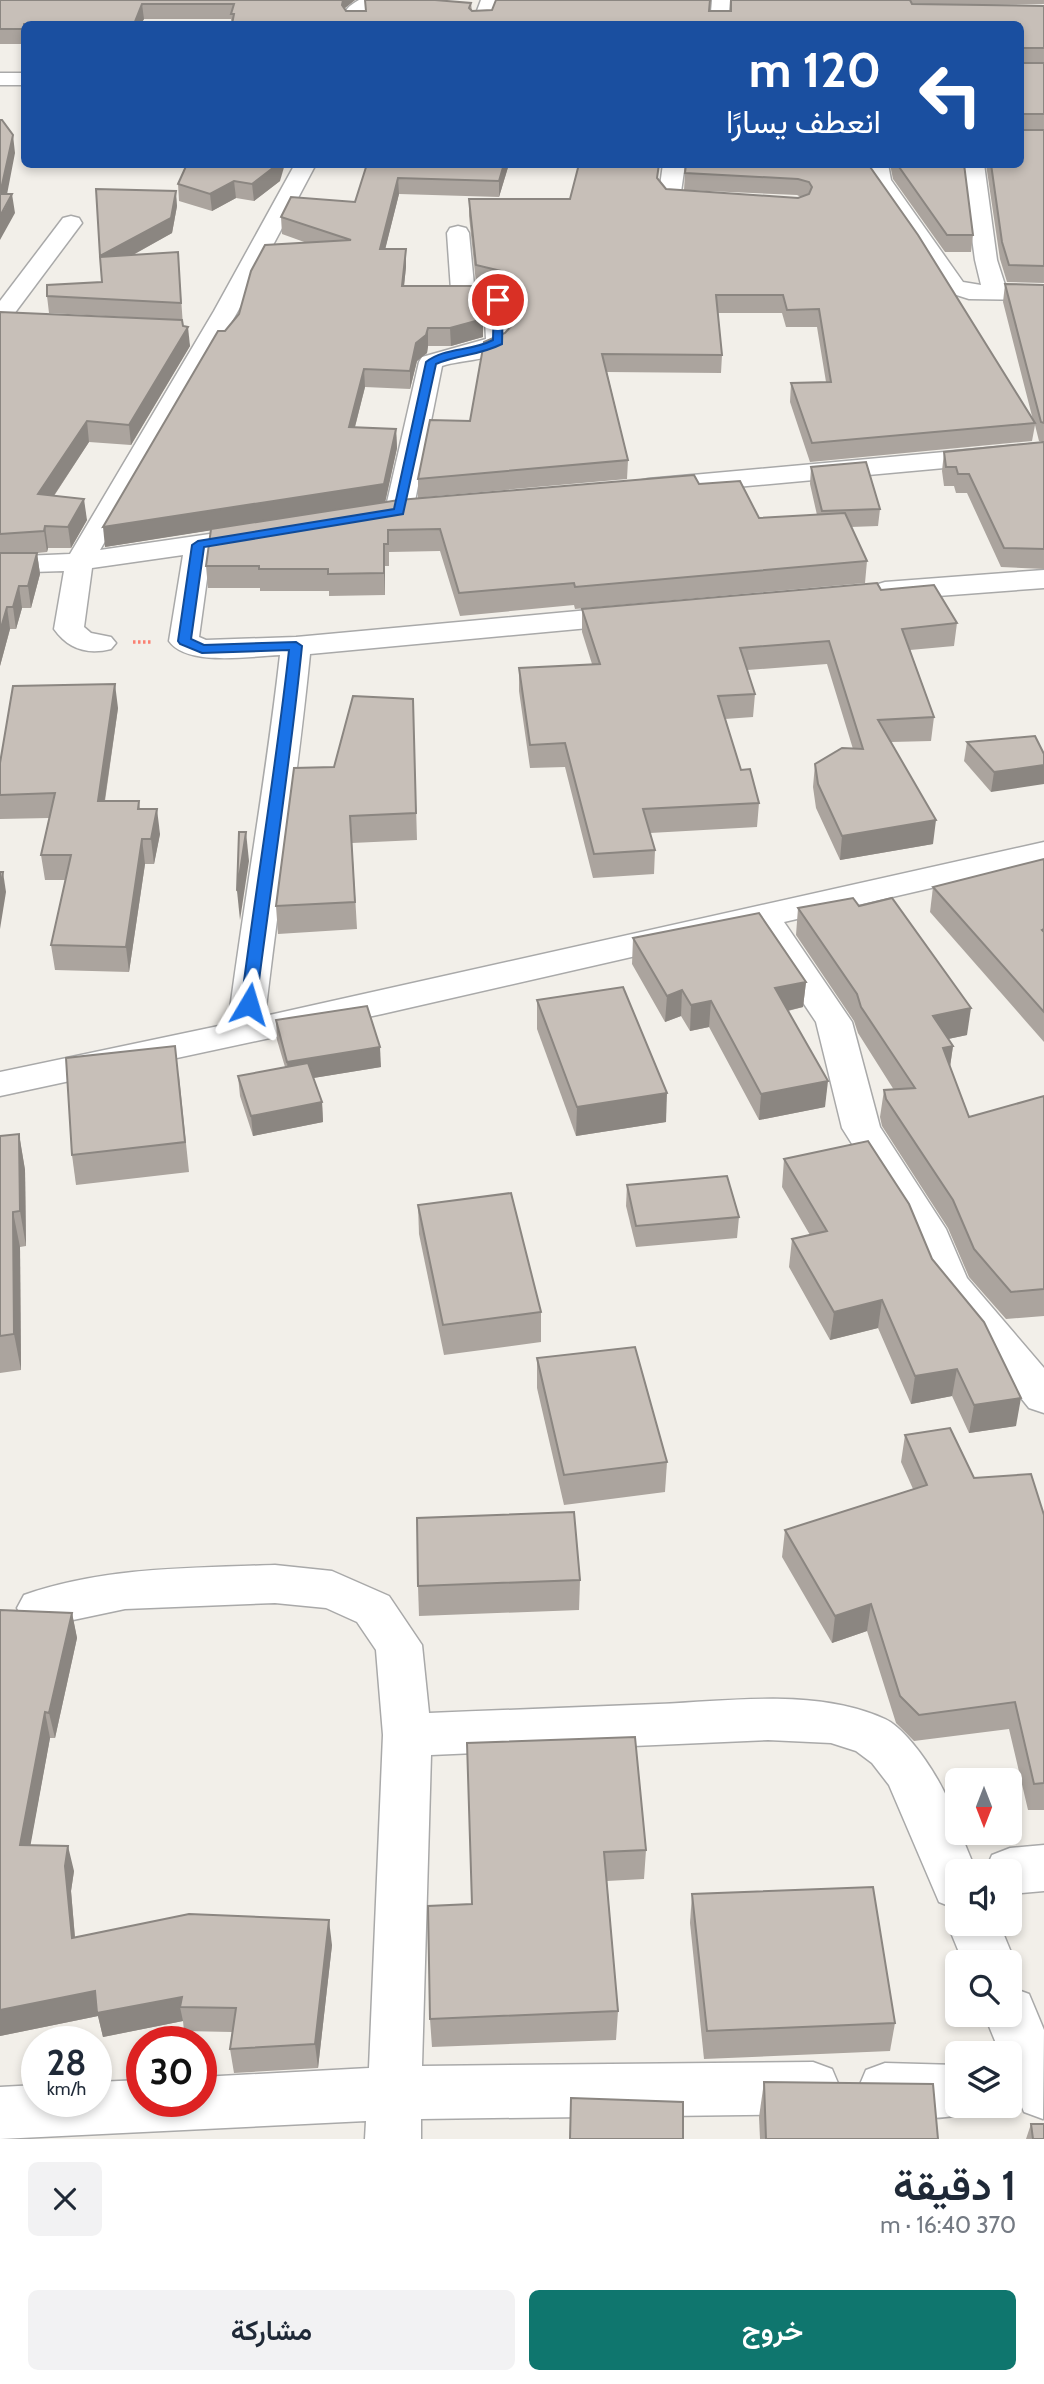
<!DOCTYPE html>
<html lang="ar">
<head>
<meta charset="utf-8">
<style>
  body { margin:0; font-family:Cabin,Vazirmatn,sans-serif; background:#f2f2f3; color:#1f2937; direction:rtl; height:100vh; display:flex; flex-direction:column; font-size:26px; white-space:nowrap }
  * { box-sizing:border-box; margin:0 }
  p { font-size:23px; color:#747a83 }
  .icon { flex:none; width:38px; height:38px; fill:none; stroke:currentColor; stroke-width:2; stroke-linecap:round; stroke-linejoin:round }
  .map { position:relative; height:2139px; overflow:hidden; direction:ltr }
  .drawer { display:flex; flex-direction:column; background:#fff; flex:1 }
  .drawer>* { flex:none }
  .hud { position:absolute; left:21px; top:21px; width:1003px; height:147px; border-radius:10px; box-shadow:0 4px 10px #0003; direction:rtl; background:#1a4fa0; color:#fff; overflow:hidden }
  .needle { width:46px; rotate:180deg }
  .fabs { position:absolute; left:945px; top:1768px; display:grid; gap:14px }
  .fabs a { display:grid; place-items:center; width:77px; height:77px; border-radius:10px; background:#fff; box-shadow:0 4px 10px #0003; font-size:35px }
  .speed { position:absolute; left:21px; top:2026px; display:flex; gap:14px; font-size:35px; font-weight:700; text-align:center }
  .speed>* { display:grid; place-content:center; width:91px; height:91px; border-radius:50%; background:#fff; box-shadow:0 4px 10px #0003; line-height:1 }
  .speed small { font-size:18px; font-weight:400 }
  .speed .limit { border:10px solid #d22; background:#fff; color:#111 }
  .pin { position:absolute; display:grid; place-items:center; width:60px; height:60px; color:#fff; margin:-30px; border:4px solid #fff; border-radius:50%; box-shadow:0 2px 7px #0007 }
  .me { position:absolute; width:77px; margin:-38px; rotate:7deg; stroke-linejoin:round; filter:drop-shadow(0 0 5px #0008) }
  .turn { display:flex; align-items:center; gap:24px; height:147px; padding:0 28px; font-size:32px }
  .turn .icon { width:91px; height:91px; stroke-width:2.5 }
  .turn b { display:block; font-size:49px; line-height:60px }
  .round { display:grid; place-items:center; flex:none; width:74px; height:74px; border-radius:10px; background:#f2f2f3 }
  .overview { display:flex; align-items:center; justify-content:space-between; height:119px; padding:0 28px }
  h1 { font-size:42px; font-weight:600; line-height:52px }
  .primary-button { display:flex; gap:14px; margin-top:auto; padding:14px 28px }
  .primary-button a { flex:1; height:80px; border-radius:10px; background:#0f766e; color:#fff; font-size:28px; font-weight:600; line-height:80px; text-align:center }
  .primary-button a+a { background:#f2f2f3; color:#1f2937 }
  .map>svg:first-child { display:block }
</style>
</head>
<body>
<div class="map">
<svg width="1044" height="2139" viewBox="0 0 1044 2139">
  <rect width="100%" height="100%" fill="#f2efe9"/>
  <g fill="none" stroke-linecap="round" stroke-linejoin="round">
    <g stroke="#a9a9a9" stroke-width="3">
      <g id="minor">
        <path d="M359 0H381L363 13 365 24H347C342 11 347 7 359 0Z"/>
        <path d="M481 0H499L490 24H472Z"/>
        <path d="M712 0H730L728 24H710Z"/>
        <rect x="0" y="73" width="24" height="12"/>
        <path d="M295 164H316L238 311 100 550 257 527 267 529 271 535 267 541 211 550 199 637 206 640 296 637 632 606 642 609 646 615 642 621 632 624 310 654C298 775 279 895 265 1016L1044 842V862L784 922 852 1022 880 1127 946 1229 967 1278 1044 1368V1413L1029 1408 930 1285 907 1231 842 1128 816 1022 754 929 382 1014 0 1096V1072L228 1024C244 901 266 779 280 655 251 656 187 667 169 641L183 555 92 568 84 627 91 633 111 637 116 643 111 649C88 655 68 649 54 629L64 571 0 573V557L70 554 214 311Z"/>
        <path d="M663 164H685L681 192 720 196 723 201 720 206 712 208 666 203 659 193Z"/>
        <path d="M866 164H888L891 180 963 282 981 285 975 260 962 164H984L997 260 1005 285 1044 286V300L969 299 947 292 869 180Z"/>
        <path d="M71 216 79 218 82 223 8 322 0 324V301L63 218Z"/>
        <path d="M458 226 466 228 469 233 474 285 504 292 508 297 510 342C496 362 463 359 442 366L413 511 409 517 399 519 389 517 385 511 419 362 422 357 486 339 484 302 455 295 451 290 447 233 450 228Z"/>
        <path d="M1044 443V459L648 495 639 493 635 487 639 481 648 479Z"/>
        <path d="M1044 570V588L885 600 875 597 871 591 875 585 885 582Z"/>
        <path d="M275 1565 332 1571 389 1596 422 1645 429 1713C505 1710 582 1707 658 1704 731 1701 816 1688 885 1719 912 1731 957 1802 957 1832H960L976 1871H957V1923H999L1015 1962 1010 1974V1962H963L947 1923 954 1908 939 1902 889 1785 872 1763 856 1751 831 1743 768 1740 431 1755 422 2066 813 2062 832 2069 840 2088 832 2107 813 2114 421 2119V2139H365L366 2121 0 2139V2087L37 2085V2102H96V2082L142 2080V2102H201V2077L369 2068 383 1735 376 1650 357 1622 326 1608 275 1603 125 1609 40 1627 24 1621 17 1608 24 1595C105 1567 190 1568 275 1565Z"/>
        <path d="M1044 1845V1891L1010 1894V1871H985L992 1855 1010 1848Z"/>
        <path d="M1010 1987 1029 1994 1044 2030 1043 2119 1024 2112 1010 2078V2053H1000L984 2014H1010Z"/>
        <path d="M885 2063 957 2065V2105H978L976 2110C944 2122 898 2120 866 2108L858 2089 866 2070Z"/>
      </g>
    </g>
    <path stroke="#fa8072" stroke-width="3.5" stroke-dasharray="2.5 2.5" stroke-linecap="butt" d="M133 642H152"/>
    <use href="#minor" fill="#fff" fill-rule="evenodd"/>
  </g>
  <g fill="#aba49e">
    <path d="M0 0H355L345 8 346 11H366L365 0 471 3 472 11H731V0H1044V4L976 5 1044 6V63H1020L232 24 231 19H144L141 24H24V44H0Z"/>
    <path d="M1020 63H1044V283L1007 282 1000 259 986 164H1020Z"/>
    <path d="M187 164 280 181 254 201 236 198 212 211 179 201 178 184Z"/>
    <path d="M367 164H509L499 197 399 194 385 249H406V267L404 286 483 337 451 346H428L427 353 417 361 410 389 365 387 355 427 396 429 397 448 385 502 418 498V479L470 421 505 333 512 325 510 295 505 289 476 283 469 216V199H570L658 179 666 189 798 198 801 197 797 195 684 190 685 173 868 164 1033 420 1003 302 1005 284 1044 285V442L1039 441 1035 425 1032 441 810 462 790 402 791 383 826 382 817 327H786L782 313H718L722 355 721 373 607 372 628 460 627 479 425 497 699 484 759 518 817 515 810 484 811 467 880 509 878 526 851 527 867 561 865 583 575 609 574 605 460 616 440 551 389 552V566H385V595L329 596V591H260V588H208L206 566 211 530 105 547 225 331 307 243 282 234 281 217 355 202Z"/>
    <path d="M890 164H964L973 235 971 252H945L893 179Z"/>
    <path d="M177 206 172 233 133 255 179 268 183 326 190 346 131 445 89 442 54 496 87 520 71 548H48L47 552 37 553 40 574 31 608H22L16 629H10L0 666V312L181 320 49 313 47 296 102 282Z"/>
    <path d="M1044 442V569L1001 567 967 493H956L954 486H944L942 471 944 452Z"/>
    <path d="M881 590 957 623 954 646 910 650 934 717 931 741 891 742 933 844 840 860 816 808 813 787 815 764 853 749 827 664 747 670 755 694 753 717 725 719 741 770 759 803 757 827 650 833 655 850 654 874 593 878 565 767 530 768 519 691V668L592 664 582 632V609Z"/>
    <path d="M413 699 417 840 352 843 357 929 278 934 276 906 334 767Z"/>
    <path d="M118 708 105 801H139L140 809 160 834 154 864H145L129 972 55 970 51 945 66 880H45L41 855 49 818 0 819V763Z"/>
    <path d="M1035 736 991 792 964 761 967 742Z"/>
    <path d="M1044 859V1042L930 912 933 887Z"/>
    <path d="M859 906 967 1035 948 1039 953 1046 950 1067 969 1117 1044 1096V1316L1006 1319 969 1277 948 1228 882 1126 880 1117 884 1090H894L858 1033 854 1021 796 935 798 908Z"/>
    <path d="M633 938 806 982 803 1007 788 1011 825 1107 759 1120 709 1027 690 1031 681 1016 665 1022 632 964Z"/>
    <path d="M537 1000 666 1122 576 1136 537 1029Z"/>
    <path d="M276 1020 381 1067 313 1078 322 1102 323 1122 253 1136 240 1096 238 1076 285 1067 277 1040Z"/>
    <path d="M179 1076 189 1172 76 1185 72 1155Z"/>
    <path d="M19 1134 25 1170 26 1246 20 1247 21 1370 0 1373V1136Z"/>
    <path d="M784 1159 932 1259 1016 1426 969 1433 952 1396 911 1404 878 1328 830 1340 789 1267 792 1239 810 1235 782 1187Z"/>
    <path d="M627 1185 739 1217 737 1238 636 1247 626 1206Z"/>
    <path d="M418 1205 541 1312V1342L444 1355 419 1234Z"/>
    <path d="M537 1358 667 1462 665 1492 564 1505 537 1388Z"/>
    <path d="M905 1435 974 1478 1044 1515V1810H1028L1009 1729 914 1741 896 1723 867 1631 832 1643 782 1557 785 1530 913 1489 901 1462Z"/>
    <path d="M580 1580 579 1610 419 1616 418 1586Z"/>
    <path d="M0 1610 72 1613 77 1638 55 1738H50L30 1845 74 1871 71 1891 75 1937 332 1945 318 2068 234 2073 230 2049 232 2032 184 2031 183 2021 103 2037 98 2016 0 2036Z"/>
    <path d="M467 1743 646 1850 644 1879 607 1881 618 2011 616 2040 432 2047 430 2019 472 1904Z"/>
    <path d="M692 1894 895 2023 890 2051 704 2059 690 1923Z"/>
    <path d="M764 2082 938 2139H760L759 2117Z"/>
    <path d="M1031 2124 1033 2139H1026Z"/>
  </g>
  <g fill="#8b8681">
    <path d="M343 0H355L345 8 342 5Z"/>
    <path d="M142 4 144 19 141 24H134Z"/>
    <path d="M13 135 15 153 4 210 12 194 15 213 0 240V194Z"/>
    <path d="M278 164H285L280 181 254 201 252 184Z"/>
    <path d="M504 164H509L499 197V181Z"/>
    <path d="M398 178 399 194 381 266 380 249Z"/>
    <path d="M234 181 236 198 212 211 210 194Z"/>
    <path d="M176 191 177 206 172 233 102 272 100 256Z"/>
    <path d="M406 249V267L402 304V286Z"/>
    <path d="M483 319V337L451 346 450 328Z"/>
    <path d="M188 327 190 346 131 445 129 425Z"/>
    <path d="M428 328V346L427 353 417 361 410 389V371L416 343Z"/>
    <path d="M364 369 365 387 350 446 349 427Z"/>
    <path d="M87 421 89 442 41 515 38 494Z"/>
    <path d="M396 429 397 448 385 503 105 547 103 527Z"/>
    <path d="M84 499 87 520 71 548 68 527Z"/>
    <path d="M45 526 48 548 47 552 44 531Z"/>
    <path d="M384 544 385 566V595L384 573Z"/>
    <path d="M37 553 40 574 31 608 28 586Z"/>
    <path d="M19 586 22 608 16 629 13 607Z"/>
    <path d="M7 607 10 629 0 666V631Z"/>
    <path d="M115 684 118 708 101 825 98 801Z"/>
    <path d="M1044 765V784L991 792 994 772Z"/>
    <path d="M157 809 160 834 154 864 151 839Z"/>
    <path d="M936 820 933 844 840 860 842 836Z"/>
    <path d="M246 832 249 861 240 920 237 891Z"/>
    <path d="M142 839 145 864 129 972 126 947Z"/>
    <path d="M3 872 6 892 0 929V888Z"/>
    <path d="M806 982 803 1007 773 1014 775 988Z"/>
    <path d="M682 990 681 1016 665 1022 667 996Z"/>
    <path d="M711 1001 709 1027 690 1031 691 1005Z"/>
    <path d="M971 1008 967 1035 929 1043 933 1016Z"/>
    <path d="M953 1046 949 1073 943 1048Z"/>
    <path d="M380 1047 381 1067 289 1082 287 1062Z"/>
    <path d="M828 1081 825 1107 759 1120 761 1094Z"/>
    <path d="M667 1093 666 1122 576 1136 577 1107Z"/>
    <path d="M322 1102 323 1122 253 1136 251 1116Z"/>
    <path d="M19 1134 25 1170 26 1246 20 1211Z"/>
    <path d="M13 1212 20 1247 21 1370 14 1334Z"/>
    <path d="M882 1300 878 1328 830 1340 834 1312Z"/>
    <path d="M957 1369 952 1396 911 1404 915 1376Z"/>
    <path d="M1021 1398 1016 1426 969 1433 974 1405Z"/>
    <path d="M871 1604 867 1631 832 1643 835 1616Z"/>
    <path d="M72 1613 77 1638 55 1738 49 1713Z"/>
    <path d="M45 1712 50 1738 26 1870 20 1845Z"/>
    <path d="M68 1846 74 1871 71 1891 77 1963 72 1938 65 1866Z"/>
    <path d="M329 1920 332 1945 318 2068 315 2044Z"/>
    <path d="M95 1991 182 1997 180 2007 183 2021 103 2037 98 2016 0 2036V2010Z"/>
  </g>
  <g fill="#c7bfb8" stroke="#8b8681" stroke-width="2">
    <path d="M0 0H343L342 5 346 11H366L365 0H435L471 3 469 8 472 11 492 10 496 0H710L709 11H731V0H910L912 4 1044 6V48H1020V24H232L234 14H231L234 4H142L134 24H24V29H0Z"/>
    <path d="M1020 63H1044V114H1020V130H1044V266L1009 265 1002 242 991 164H1020Z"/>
    <path d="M0 120H2L13 135 0 194H12L0 216Z"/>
    <path d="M187 164H278L252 184 234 181 210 194 178 184Z"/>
    <path d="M367 164H504L499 181 398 178 380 249H406L402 286H481L483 319 450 328H428L426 335 416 343 410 371 364 369 349 427 396 429 384 484 103 527 218 331H225L239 314 251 271 265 245 351 240 281 217 291 197 355 202Z"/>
    <path d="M579 164H659L657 178 666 189 798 198 809 194 812 187 809 182 798 179 685 173 686 164H868L918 235 1035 423 812 443 791 383 831 382 819 309 787 310 783 295H716L722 355 602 354 628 460 418 479 430 420 470 421 484 342 505 333 513 324 510 278 505 272 476 265 469 199H570Z"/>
    <path d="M897 164H964L973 235H947Z"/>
    <path d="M96 189 176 191 171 218 100 256Z"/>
    <path d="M178 252 181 303 47 296V285L102 282 100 257Z"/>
    <path d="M1005 284 1044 285V423L1041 422Z"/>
    <path d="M0 312 182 320 183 326 188 327 129 425 87 421 38 494 84 499 68 527 45 526 44 531 0 534Z"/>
    <path d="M1044 442V549L1004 548 969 474H958L956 467H946L944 452Z"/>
    <path d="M866 462 880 509 822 511 811 467Z"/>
    <path d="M694 475 699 484 740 481 759 518 845 513 867 561 575 587 574 583 459 593 440 529 388 530V544H384V573L328 574V569H259V566H206L211 529 399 500Z"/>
    <path d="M0 553H37L28 586H19L13 607H7L0 631Z"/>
    <path d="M877 583 881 590 934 585 957 623 902 629 934 717 878 720 936 820 842 836 818 784 815 764 842 748 863 749 829 641 740 648 755 694 718 696 741 770 750 769 759 803 643 809 655 850 594 854 565 743 530 745 519 668 600 664 582 609Z"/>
    <path d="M115 684 98 801H139L138 809H157L151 839H142L126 947 51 945 71 855H41L55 793 0 795V763L13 686Z"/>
    <path d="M353 696 413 699 416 813 350 816 355 902 276 906 294 768 334 767Z"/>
    <path d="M1035 736 1044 754V765L994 772 967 742Z"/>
    <path d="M239 832H246L237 891Z"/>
    <path d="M1044 859V929L1042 930 1044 932V1012L933 887Z"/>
    <path d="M0 872H3L0 888Z"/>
    <path d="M853 898 859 906 892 898 971 1008 933 1016 953 1046 943 1048 969 1117 1044 1096V1289L1011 1292 974 1249 953 1200 886 1099 884 1090 915 1088 861 1007 857 994 798 908Z"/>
    <path d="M759 913 806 982 775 988 828 1081 761 1094 711 1001 691 1005 682 990 667 996 633 938Z"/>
    <path d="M623 987 667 1093 577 1107 537 1000Z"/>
    <path d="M367 1006 380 1047 287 1062 276 1020Z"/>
    <path d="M175 1046 185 1142 72 1155 66 1058Z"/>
    <path d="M308 1063 322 1102 251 1116 238 1076Z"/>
    <path d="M19 1134 20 1211 13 1212 14 1334 0 1336V1136Z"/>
    <path d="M868 1141 909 1204 932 1259 984 1322 1021 1398 974 1405 957 1369 915 1376 882 1300 834 1312 792 1239 827 1231 784 1159Z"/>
    <path d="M727 1176 739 1217 636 1226 627 1185Z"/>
    <path d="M511 1193 541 1312 443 1325 418 1205Z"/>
    <path d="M635 1347 667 1462 564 1475 537 1358Z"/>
    <path d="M950 1428 974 1478 1031 1474 1044 1515V1783L1034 1784 1015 1702 919 1715 900 1696 871 1604 835 1616 785 1530 927 1485 905 1435Z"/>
    <path d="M574 1512 580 1580 418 1586 417 1518Z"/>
    <path d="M0 1610 72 1613 49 1713 45 1712 20 1845 68 1846 65 1866 72 1938 189 1914 329 1920 315 2044 230 2049 236 2008 180 2007 182 1997 97 2013 95 1991 0 2010Z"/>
    <path d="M635 1737 646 1850 604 1852 618 2011 430 2019 428 1906 472 1904 467 1743Z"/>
    <path d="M873 1887 895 2023 707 2031 692 1894Z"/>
    <path d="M764 2082 933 2084 938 2139H766Z"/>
    <path d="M571 2098 683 2102V2139H570Z"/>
    <path d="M1031 2124H1044V2139H1033Z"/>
  </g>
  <path fill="#1a73e8" stroke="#114b97" stroke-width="2" d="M494 298 503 300 502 344C478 356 459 354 436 364L403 514 204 547 191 639 204 645 296 642 302 646C290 766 271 884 256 1004L254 1007H243L241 1004C256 886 276 768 289 650L202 653 180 644 178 641 192 545 198 541 394 509 426 362C445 347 470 352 493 340Z"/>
</svg>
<div class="fabs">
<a><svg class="needle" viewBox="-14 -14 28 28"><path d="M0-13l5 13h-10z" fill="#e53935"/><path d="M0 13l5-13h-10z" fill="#747a83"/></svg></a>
<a><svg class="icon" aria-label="sound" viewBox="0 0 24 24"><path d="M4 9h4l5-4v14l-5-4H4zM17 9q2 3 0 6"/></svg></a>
<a><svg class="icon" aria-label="search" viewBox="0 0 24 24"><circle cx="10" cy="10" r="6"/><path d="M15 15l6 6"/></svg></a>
<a><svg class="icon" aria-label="layers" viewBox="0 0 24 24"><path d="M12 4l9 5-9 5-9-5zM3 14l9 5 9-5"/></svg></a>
</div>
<div class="speed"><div>28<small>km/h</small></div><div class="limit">30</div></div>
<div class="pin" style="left:498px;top:300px;background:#d93025"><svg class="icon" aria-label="arrive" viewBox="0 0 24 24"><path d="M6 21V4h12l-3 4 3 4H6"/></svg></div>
<svg class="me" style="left:249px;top:1004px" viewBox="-20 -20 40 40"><path d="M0-17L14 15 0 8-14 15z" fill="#1a73e8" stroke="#fff" stroke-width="4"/></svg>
<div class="hud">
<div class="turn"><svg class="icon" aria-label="left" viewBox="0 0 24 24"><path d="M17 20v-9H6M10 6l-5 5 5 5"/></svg><div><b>120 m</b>انعطف يسارًا</div></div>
</div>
</div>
<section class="drawer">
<div class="overview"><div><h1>1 دقيقة</h1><p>370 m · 16:40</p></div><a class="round"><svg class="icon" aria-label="close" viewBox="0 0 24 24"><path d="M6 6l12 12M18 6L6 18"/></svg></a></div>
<div class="primary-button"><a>خروج</a><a>مشاركة</a></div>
</section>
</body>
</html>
